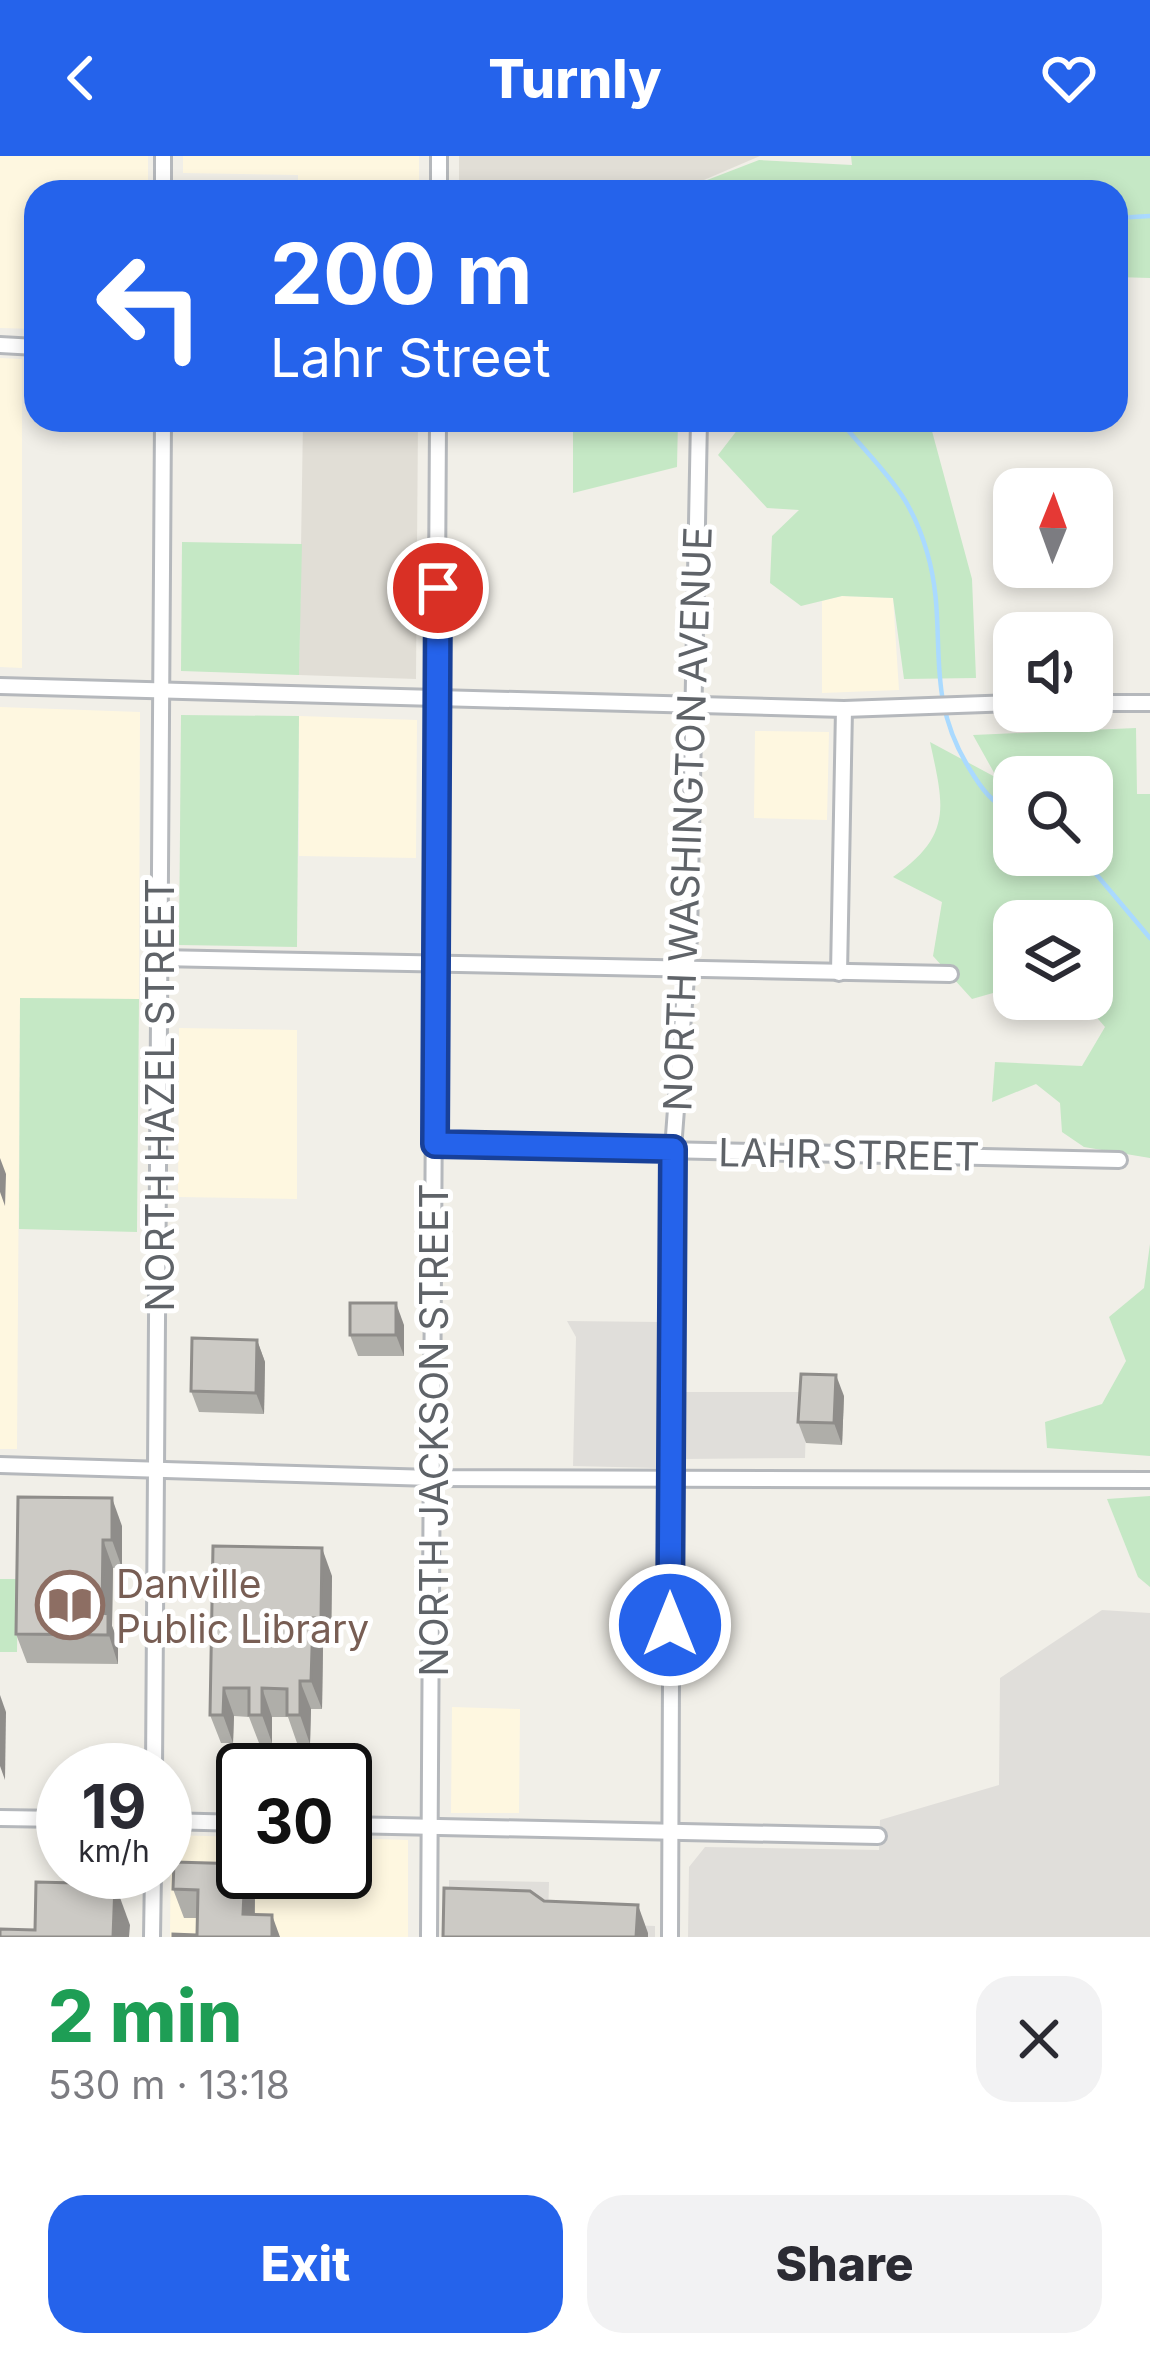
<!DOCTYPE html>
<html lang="en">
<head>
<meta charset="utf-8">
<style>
  body { margin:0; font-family:Inter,sans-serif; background:#f2f2f3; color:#2b2b33; height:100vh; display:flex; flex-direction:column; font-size:45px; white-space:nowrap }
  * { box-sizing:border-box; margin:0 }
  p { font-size:39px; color:#7c7c81 }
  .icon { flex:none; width:66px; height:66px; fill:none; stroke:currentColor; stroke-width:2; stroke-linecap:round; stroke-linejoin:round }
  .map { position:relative; height:1781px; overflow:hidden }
  .sheet { display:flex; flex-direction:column; background:#fff; flex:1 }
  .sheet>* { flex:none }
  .top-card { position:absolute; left:24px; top:24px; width:1104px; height:252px; border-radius:36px; box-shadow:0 6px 18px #0003; background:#2563eb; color:#fff; overflow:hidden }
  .needle { width:78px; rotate:1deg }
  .buttons { position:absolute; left:993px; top:312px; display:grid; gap:24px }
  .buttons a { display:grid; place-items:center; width:120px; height:120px; border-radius:24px; background:#fff; box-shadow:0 6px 18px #0003; font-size:60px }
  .speed { position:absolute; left:36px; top:1587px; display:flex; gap:24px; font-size:60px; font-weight:700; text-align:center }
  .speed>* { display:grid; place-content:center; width:156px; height:156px; border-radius:50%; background:#fff; box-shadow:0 6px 18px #0003; line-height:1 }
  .speed small { font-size:30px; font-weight:400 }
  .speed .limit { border:6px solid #111; border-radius:18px; background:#fff; color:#111 }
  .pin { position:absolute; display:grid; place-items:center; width:102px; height:102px; color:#fff; margin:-51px; border:6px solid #fff; border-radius:50%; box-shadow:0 3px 12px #0007 }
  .me { position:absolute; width:132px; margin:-66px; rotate:0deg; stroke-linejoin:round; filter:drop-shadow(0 0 9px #0008) }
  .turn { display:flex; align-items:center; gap:42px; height:252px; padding:0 48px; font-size:54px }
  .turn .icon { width:156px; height:156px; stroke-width:2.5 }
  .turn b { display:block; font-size:84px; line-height:102px }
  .round { display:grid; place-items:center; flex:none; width:126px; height:126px; border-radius:36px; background:#f2f2f3 }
  .head { display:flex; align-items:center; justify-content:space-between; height:204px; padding:0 48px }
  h1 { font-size:72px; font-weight:800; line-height:90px; color:#1e9e55 }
  .button { display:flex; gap:24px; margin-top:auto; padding:24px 48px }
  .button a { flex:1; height:138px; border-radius:36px; background:#2563eb; color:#fff; font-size:48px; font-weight:800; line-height:138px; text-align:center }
  .button a+a { background:#f2f2f3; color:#2b2b33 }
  header { display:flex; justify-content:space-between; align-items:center; height:156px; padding:0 48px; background:#2563eb; color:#fff; font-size:54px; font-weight:800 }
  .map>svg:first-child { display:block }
</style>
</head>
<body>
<header><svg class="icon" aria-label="back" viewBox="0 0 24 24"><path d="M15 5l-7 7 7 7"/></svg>Turnly<svg class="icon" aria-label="heart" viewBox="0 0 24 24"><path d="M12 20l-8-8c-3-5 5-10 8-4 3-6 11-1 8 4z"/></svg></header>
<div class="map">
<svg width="1150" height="1781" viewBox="0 0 1150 1781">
  <rect width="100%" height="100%" fill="#f1efe8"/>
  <g fill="#fef7e0">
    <path d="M0 0H148V36H36V173L0 172Z"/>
    <path d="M183 0H419V36H298V19L183 17Z"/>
    <path d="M0 202 22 203V512L0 511Z"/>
    <path d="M842 440 893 442 899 534 822 537V445Z"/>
    <path d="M0 551 140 556 139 843 20 842 17 1293H0Z"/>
    <path d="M299 560 417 564 416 702 299 700Z"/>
    <path d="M755 575 829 576 827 664 754 662Z"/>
    <path d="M179 872 297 874V1043L178 1041Z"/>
    <path d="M452 1551 520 1553 519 1657H451Z"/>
    <path d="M171 1679 243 1681V1716H345V1682L408 1684V1781H170Z"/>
  </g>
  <g fill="#e0deda">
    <path d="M567 1165 660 1166 657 1312 573 1310 576 1181Z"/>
    <path d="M684 1236H807L805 1302 683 1303Z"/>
    <path d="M1102 1454 1150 1457V1781H688L689 1711 705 1691 879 1694 880 1664 999 1629 1000 1522Z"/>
    <path d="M449 1724 549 1726 548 1766 655 1770V1781H449Z"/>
  </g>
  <g fill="#e1ded6">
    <path d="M459 0H760L676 36H459Z"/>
    <path d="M303 264H418L416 523 299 519Z"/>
  </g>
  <g fill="#c5e8c5" fill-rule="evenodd">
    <path d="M851 0H1150V122L1116 121V36H676L759 4 852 9Z"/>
    <path d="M573 264H678L677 311 573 337Z"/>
    <path d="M745 264H929L972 423 976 522 904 523 893 442 842 440 801 450 770 427 772 380 799 354 767 352 718 299Z"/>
    <path d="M182 386 302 388 299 519 181 515Z"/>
    <path d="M181 559 299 560 297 791 179 789Z"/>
    <path d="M1136 572 1137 638H1150V1002L1084 991 1062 976 1060 947 1036 928 992 946 995 906 1082 910 1105 871 1081 843H1092V765H1014V831L972 843 933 800 942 746 893 721C953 679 944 651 930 586L997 622 973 579ZM1014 621H1092V699H1014Z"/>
    <path d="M20 842 139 843 137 1076 19 1073Z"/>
    <path d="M1150 1088V1300L1047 1292 1045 1266 1102 1248 1126 1205 1109 1161 1144 1132Z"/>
    <path d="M1150 1340V1431L1138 1421 1107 1343Z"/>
    <path d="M0 1423H18L17 1496H0Z"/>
  </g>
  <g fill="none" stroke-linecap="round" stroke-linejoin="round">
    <g stroke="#aadaff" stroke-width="4.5">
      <path d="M1116 62 1150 60"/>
      <path d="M846 264 847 273C884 317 910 337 927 396 950 474 921 534 969 612 981 632 992 648 1014 657"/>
      <path d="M1080 699 1150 782"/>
    </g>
    <g stroke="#b5b8bc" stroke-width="20">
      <g id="minor">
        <path d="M163 36V0"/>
        <path d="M439 36V0"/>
        <path d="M0 189 36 191"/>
        <path d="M0 530 844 553 1014 547"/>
        <path d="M1092 547H1150"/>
        <path d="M159 802 950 818"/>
        <path d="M839 817 844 553"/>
        <path d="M435 989 1119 1004"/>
        <path d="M0 1309 432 1322 1150 1324"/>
        <path d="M154 1614 163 264"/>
        <path d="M0 1662 63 1663"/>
        <path d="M165 1665 243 1667"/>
        <path d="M345 1669 878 1680"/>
        <path d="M152 1781 153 1716"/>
        <path d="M429 1781 438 264"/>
        <path d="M670 1781 673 993 689 781 699 264"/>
      </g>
    </g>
    <use href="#minor" stroke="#fff" stroke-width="14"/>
  </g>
  <g fill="#afaea9">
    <path d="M404 1169V1200H358L350 1179Z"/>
    <path d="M257 1184 265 1206 264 1258 199 1256 191 1235Z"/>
    <path d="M844 1240 842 1289 806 1287 798 1266Z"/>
    <path d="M18 1341 122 1370V1412H113L112 1470 118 1486V1508L27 1507 16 1478Z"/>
    <path d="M213 1390 332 1420 331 1491H323L322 1553H311L310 1588 297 1587 288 1561H272V1587H259L249 1561 234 1560 233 1587H221L210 1559Z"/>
    <path d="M243 1716H248L255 1736V1759L280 1781 197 1779V1762H184L173 1733Z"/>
  </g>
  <g fill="#8f8d8a">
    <path d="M0 1002 6 1018 5 1050 0 1036Z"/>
    <path d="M396 1147 404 1169V1200L396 1179Z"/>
    <path d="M257 1184 265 1206 264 1258 256 1237Z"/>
    <path d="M836 1219 844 1240 842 1289 834 1267Z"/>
    <path d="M112 1342 122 1370V1412L112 1384Z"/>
    <path d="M103 1384 113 1412 112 1470 118 1486V1508L102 1457Z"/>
    <path d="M322 1392 332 1420 331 1491 321 1462Z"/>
    <path d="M313 1462 323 1491 322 1553 311 1525Z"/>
    <path d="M300 1525 311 1553 310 1588 300 1559Z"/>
    <path d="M224 1532 234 1560 233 1587 223 1559Z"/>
    <path d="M262 1532 272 1561V1587L262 1559Z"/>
    <path d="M0 1539 6 1556 5 1624 0 1610Z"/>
    <path d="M245 1716H248L255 1736 254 1781 243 1758Z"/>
    <path d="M115 1728 130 1769 129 1781H113Z"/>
    <path d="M638 1749 648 1777V1781H636Z"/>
    <path d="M272 1759 280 1781H272Z"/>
  </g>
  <g fill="#cccac5" stroke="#8f8d8a" stroke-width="3">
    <rect x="350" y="1147" width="46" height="32"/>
    <path d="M192 1182 257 1184 256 1237 191 1235Z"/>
    <path d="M801 1218 836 1219 834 1267 798 1266Z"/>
    <path d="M18 1341 112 1342V1384H103L102 1457 108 1458V1479L16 1478Z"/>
    <path d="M213 1390 322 1392 321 1462H313L311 1525H300V1559H287V1533L262 1532V1559H249V1532H224L223 1559H210Z"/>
    <path d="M174 1706 243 1708V1716H245L243 1758 272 1759V1781H173V1778L197 1779 198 1734 173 1733Z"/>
    <path d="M36 1726 115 1728 113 1781H0V1773L35 1774Z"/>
    <path d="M444 1732 530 1735 544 1745 638 1749 636 1781H443Z"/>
  </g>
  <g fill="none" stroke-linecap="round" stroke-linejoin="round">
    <g stroke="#184099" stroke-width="30">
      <path id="route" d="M438 432 435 988 673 993 670 1469"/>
    </g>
    <use href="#route" stroke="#2563eb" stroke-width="21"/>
  </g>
  <defs>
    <g id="library-ring" transform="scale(3.45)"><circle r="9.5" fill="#fff" stroke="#8d6e63" stroke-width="1.5"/><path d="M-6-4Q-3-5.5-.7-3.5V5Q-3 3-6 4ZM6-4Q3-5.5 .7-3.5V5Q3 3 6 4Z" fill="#8d6e63"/></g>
  </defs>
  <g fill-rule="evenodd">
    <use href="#library-ring" x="70" y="1449"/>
  </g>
  <g text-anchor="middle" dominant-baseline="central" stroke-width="10" stroke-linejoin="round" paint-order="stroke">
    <g font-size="39" fill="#5f6368" stroke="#fff">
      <text transform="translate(687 663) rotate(-88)">NORTH WASHINGTON AVENUE</text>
      <text transform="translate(159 939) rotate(-90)">NORTH HAZEL STREET</text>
      <text transform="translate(849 998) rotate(1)">LAHR STREET</text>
      <text transform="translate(433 1274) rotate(-90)">NORTH JACKSON STREET</text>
    </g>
    <g font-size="39" fill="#785e54" stroke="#fff" text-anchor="start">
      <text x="116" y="1427">Danville<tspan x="116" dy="45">Public Library</tspan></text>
    </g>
  </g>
</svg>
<div class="buttons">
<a><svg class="needle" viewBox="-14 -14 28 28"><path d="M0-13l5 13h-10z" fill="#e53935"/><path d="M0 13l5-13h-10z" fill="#7c7c81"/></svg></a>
<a><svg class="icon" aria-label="sound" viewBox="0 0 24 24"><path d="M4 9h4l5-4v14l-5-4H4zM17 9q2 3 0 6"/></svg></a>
<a><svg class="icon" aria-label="search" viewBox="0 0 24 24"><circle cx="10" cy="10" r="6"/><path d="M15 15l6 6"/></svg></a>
<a><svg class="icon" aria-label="layers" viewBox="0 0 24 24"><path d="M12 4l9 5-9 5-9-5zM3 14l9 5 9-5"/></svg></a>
</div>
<div class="speed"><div>19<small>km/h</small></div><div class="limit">30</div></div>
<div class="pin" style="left:438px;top:432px;background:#d93025"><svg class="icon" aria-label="arrive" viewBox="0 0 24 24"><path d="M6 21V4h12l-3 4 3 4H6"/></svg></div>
<svg class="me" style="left:670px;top:1469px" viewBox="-20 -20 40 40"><circle r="17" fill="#2563eb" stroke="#fff" stroke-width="3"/><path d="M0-11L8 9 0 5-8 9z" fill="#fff"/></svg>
<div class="top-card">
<div class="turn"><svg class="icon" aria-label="left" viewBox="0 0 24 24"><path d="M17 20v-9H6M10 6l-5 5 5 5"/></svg><div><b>200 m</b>Lahr Street</div></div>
</div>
</div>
<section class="sheet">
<div class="head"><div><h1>2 min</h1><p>530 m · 13:18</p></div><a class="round"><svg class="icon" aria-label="close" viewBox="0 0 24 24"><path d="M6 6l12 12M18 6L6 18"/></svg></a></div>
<div class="button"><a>Exit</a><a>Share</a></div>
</section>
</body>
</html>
